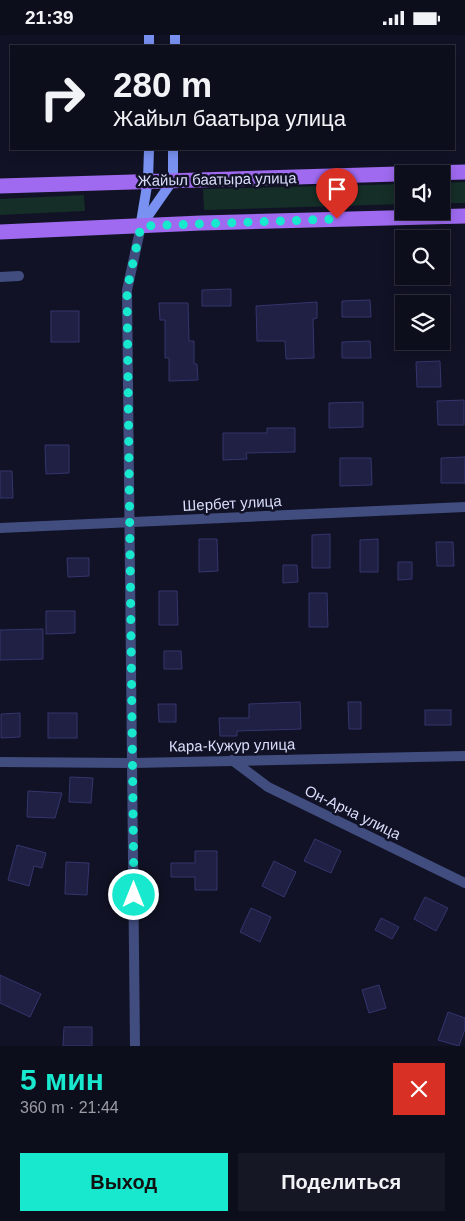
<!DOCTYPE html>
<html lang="ru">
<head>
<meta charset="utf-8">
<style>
  body { margin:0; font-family:Helvetica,sans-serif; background:#161725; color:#f1f3f6; height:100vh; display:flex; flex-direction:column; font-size:19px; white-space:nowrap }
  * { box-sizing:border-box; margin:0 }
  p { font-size:16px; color:#9a9ca3 }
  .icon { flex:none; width:28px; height:28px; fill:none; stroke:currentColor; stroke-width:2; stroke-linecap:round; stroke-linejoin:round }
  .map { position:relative; height:1011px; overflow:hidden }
  .drawer { display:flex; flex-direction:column; background:#0d0e1c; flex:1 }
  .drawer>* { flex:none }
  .hud { position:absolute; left:10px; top:10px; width:445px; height:105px; border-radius:0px; box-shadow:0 2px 12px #0003,0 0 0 1px #2d2e3b; background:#0d0e1c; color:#f1f3f6; overflow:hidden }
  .tools { position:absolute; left:395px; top:130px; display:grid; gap:10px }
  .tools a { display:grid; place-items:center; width:55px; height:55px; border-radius:0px; background:#0d0e1c; box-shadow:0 2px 12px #0003,0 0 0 1px #2d2e3b; font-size:25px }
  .pin { position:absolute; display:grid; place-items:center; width:42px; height:42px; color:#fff; margin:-51px -21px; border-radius:50% 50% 50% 0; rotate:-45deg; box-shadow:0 0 5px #0007 }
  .pin .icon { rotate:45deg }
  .me { position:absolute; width:55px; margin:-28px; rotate:0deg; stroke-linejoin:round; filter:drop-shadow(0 0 4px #0008) }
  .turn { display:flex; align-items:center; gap:18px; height:105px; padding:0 20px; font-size:22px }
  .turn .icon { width:65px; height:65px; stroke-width:2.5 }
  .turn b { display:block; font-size:35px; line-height:42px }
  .round { display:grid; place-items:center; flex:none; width:52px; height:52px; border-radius:0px; background:#161725 }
  .head { display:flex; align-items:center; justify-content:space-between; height:85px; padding:0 20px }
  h1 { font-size:30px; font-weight:600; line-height:38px; color:#18e8cd }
  .primary-button { display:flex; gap:10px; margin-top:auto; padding:10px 20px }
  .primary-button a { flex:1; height:58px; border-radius:0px; background:#18e8cd; color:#111; font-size:20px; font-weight:600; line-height:58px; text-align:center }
  .primary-button a+a { background:#161725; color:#f1f3f6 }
  .status { display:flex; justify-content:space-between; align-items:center; height:35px; padding:0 25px; background:#0d0e1c; direction:ltr }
  .status svg { height:14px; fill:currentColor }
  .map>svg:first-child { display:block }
</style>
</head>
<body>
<div class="status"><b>21:39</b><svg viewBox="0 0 49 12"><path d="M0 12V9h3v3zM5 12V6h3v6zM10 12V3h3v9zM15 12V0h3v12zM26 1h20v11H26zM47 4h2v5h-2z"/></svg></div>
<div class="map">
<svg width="465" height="1011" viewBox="0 0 465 1011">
  <rect width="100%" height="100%" fill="#111225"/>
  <g fill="#152e27">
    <path d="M465 147V168H441V148Z"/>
    <path d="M404 149V169L204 175 203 154Z"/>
    <path d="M84 160 85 176 0 180V164Z"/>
  </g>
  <g fill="#1f2044" stroke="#34356d">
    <path d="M231 254V271H202V255Z"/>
    <path d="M370 265 371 282H342V266Z"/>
    <path d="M317 267V283L313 284 314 323 286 324 285 306H257L256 271Z"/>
    <path d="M159 268H188L189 306H194V329H197L198 345 169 346V323H165V285H160Z"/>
    <rect x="51" y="276" width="28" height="31"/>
    <path d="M370 306 371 323H342V307Z"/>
    <path d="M440 326 441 352H417L416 327Z"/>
    <path d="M464 365V390H438L437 366Z"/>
    <path d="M363 367V392L329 393V368Z"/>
    <path d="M267 393H295V417L246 418 247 424 223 425V398H267Z"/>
    <path d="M45 410H69V438L46 439Z"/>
    <path d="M465 422V448H441V423Z"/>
    <path d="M340 423H371L372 450 340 451Z"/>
    <path d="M0 436H12L13 463H0Z"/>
    <path d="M330 499V533H312V500Z"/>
    <path d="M199 504H217L218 536 199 537Z"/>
    <path d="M378 504V537H360V505Z"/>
    <path d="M436 507H453L454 531H437Z"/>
    <path d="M67 523H89V541L68 542Z"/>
    <path d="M398 527H412V544L398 545Z"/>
    <path d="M283 530H297L298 547 283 548Z"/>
    <path d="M159 556H177L178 590H159Z"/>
    <path d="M309 558H327L328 592H309Z"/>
    <path d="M46 576H75V598L46 599Z"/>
    <path d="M43 594V624L0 625V595Z"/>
    <path d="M164 616H181L182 634H164Z"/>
    <path d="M300 667 301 694 237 696V701H220L219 683H249V669Z"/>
    <path d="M348 667H361V694H349Z"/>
    <path d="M158 669H176V687H159Z"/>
    <rect x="425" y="675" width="26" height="15"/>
    <path d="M20 678V702L1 703V679Z"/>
    <rect x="48" y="678" width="29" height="25"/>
    <path d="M70 742 93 743 91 768 69 767Z"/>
    <path d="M28 756 62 758 55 783 27 782Z"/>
    <path d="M315 804 341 816 331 838 304 826Z"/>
    <path d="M17 810 46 818 42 833 34 831 29 851 8 845Z"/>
    <path d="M195 816H217V855H195V842H171V828H195Z"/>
    <path d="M274 826 296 837 284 862 262 851Z"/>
    <path d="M66 827 89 828 87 860 65 859Z"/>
    <path d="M425 862 448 873 436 896 414 884Z"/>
    <path d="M251 873 271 882 260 907 240 897Z"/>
    <path d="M381 883 399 892 392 904 375 895Z"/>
    <path d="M0 940 41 959 30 982 0 968Z"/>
    <path d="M379 950 386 973 369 978 362 955Z"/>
    <path d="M448 977 465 983V994L459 1011 438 1005Z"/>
    <path d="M64 992H92V1011H63Z"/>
  </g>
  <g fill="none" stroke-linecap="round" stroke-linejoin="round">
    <g stroke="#414d7f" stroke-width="10">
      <path d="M0 242 19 241"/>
      <path d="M0 493 465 472"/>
      <path d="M232 725 268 752 465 848"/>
      <path d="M0 727 133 728 465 721"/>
    </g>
    <path stroke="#414d7f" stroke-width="10" d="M135 1011 127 255 141 191"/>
    <g stroke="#7992f2" stroke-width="10">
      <path d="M149 0V11"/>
      <path d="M175 11V0"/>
      <path d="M141 187 148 145 149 114"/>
      <path d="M141 191 173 145V114"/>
    </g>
    <g stroke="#9f6af0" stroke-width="15">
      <path d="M0 151 465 137"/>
      <path d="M0 197 201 188 465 181"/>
    </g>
  </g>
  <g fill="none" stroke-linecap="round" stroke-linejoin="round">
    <path stroke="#18e8cd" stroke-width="9" stroke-dasharray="0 16.2" d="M134 860 127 255 141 191 337 184"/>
  </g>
  <g text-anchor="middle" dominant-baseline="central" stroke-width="5" stroke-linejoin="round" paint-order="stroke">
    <g font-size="15" fill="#d9ddfb" stroke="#111225">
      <text transform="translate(217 144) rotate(-1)">Жайыл баатыра улица</text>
      <text transform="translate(232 468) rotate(-3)">Шербет улица</text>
      <text transform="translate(232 710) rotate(-1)">Кара-Кужур улица</text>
      <text transform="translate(353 777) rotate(26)">Он-Арча улица</text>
    </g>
  </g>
</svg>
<div class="tools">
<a><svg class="icon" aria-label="sound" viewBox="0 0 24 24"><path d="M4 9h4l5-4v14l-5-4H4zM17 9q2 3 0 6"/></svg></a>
<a><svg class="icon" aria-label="search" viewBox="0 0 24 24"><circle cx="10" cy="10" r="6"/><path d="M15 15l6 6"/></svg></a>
<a><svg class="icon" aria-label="layers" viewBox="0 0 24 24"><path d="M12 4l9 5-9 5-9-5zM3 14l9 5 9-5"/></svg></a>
</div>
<div class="pin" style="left:337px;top:184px;background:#d93025"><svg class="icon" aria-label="arrive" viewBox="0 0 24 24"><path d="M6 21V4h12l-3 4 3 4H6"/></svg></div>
<svg class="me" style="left:134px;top:860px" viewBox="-20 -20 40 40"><circle r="17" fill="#18e8cd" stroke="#fff" stroke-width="3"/><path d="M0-11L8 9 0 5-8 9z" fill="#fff"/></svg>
<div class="hud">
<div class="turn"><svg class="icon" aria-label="right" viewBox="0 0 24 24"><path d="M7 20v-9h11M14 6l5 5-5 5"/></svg><div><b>280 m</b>Жайыл баатыра улица</div></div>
</div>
</div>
<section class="drawer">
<div class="head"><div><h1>5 мин</h1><p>360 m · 21:44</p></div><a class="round" style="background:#d93025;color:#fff"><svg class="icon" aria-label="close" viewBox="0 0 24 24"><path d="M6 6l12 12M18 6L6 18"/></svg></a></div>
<div class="primary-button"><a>Выход</a><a>Поделиться</a></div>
</section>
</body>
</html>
